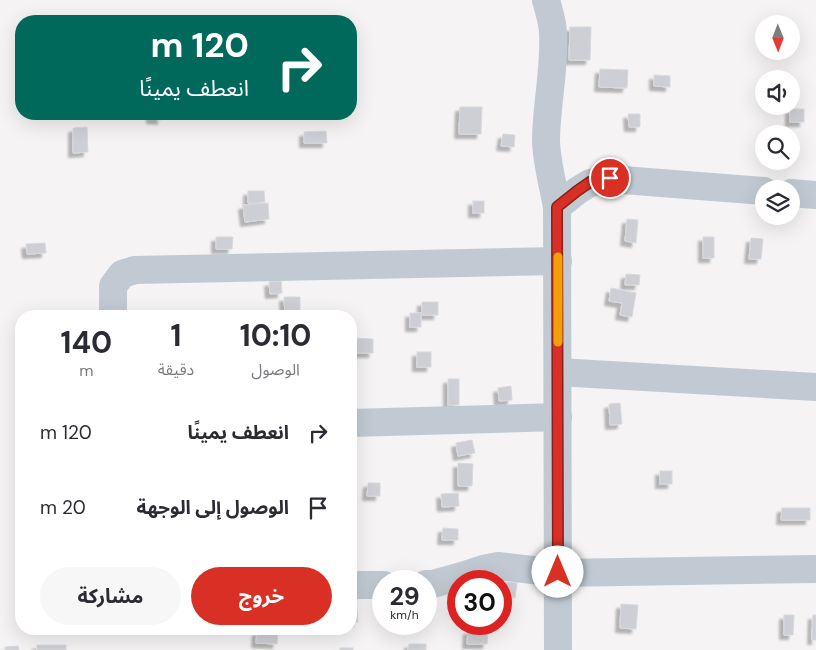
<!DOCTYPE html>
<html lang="ar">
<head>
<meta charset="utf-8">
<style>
  body { margin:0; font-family:"DM Sans","Noto Sans Arabic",sans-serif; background:#f7f7f7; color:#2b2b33; direction:rtl; height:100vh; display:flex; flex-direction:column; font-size:19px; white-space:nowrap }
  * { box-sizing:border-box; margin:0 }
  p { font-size:16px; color:#7c7c81 }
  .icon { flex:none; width:28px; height:28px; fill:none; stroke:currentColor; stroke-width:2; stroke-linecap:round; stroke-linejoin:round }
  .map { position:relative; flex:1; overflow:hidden; direction:ltr }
  .panel { position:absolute; left:15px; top:310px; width:342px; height:325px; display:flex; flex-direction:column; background:#fff; border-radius:20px; box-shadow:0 5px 20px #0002; direction:rtl }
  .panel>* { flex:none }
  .top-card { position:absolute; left:15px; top:15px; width:342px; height:105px; border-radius:20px; box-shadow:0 5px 20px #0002; direction:rtl; background:#00695c; color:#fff; overflow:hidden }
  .needle { width:32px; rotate:179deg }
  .fabs { position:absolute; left:755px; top:15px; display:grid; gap:10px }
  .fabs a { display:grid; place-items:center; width:45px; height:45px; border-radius:50%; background:#fff; box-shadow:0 5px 20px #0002; font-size:25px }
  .speed { position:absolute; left:372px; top:570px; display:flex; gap:10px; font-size:25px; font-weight:700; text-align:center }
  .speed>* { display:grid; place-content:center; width:65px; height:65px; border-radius:50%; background:#fff; box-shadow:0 5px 20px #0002; line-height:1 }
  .speed small { font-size:12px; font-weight:400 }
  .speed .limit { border:8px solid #d22; background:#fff; color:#111 }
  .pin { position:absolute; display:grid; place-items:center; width:42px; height:42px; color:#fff; margin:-21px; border:2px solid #fff; border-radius:50%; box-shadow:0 1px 5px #0007 }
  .me { position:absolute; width:55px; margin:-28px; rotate:0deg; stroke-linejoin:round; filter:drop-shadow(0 0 4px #0008) }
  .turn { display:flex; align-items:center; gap:18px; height:105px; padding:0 25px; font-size:22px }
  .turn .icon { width:65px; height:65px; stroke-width:2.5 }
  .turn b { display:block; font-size:35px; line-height:42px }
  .eta { display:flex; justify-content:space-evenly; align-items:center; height:85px; text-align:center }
  .eta b { font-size:30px; font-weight:700; line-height:35px }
  .button { display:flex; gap:10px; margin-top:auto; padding:10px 25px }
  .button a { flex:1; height:58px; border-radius:30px; background:#d93025; color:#fff; font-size:20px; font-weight:700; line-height:58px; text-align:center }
  .button a+a { background:#f7f7f7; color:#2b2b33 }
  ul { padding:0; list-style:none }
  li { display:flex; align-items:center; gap:15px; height:75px; padding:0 25px }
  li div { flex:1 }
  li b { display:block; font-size:19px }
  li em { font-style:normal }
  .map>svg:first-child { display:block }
</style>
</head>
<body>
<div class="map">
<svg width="816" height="650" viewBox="0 0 816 650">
  <defs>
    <filter id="shadow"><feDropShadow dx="-4.5" dy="4.5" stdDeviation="1" flood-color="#0004"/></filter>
  </defs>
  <rect width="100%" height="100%" fill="#f5f3f3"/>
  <g fill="#cdcfd5" stroke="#d7d9de" filter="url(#shadow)">
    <path d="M570 27H591L590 60H569Z"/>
    <path d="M600 69 628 70 627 88 599 87Z"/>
    <path d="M654 75 670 76V87L654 86Z"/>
    <path d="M460 107H482L481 134H459Z"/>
    <rect x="790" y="109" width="14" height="13"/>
    <path d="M151 114H162V120L151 119Z"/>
    <path d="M628 114H640V127H629Z"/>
    <path d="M87 127 88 152 73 153V128Z"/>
    <path d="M326 131 327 143H304V132Z"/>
    <path d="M503 134 515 135 514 147 501 146Z"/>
    <path d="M248 191H264L265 202 248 203Z"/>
    <rect x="473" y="201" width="11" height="12"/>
    <path d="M268 203 269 219 245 222 243 205Z"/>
    <path d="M627 219 638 220 636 243 625 241Z"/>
    <path d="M216 237H233L232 249H216Z"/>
    <rect x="703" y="237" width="11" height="21"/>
    <path d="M751 238 763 239 761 259H749Z"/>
    <path d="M45 243 46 253 27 254 26 244Z"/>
    <path d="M626 274 640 275 639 285H625Z"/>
    <path d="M281 281 282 293 270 294 269 282Z"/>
    <path d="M611 288 636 293 632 317 620 315 622 303 609 301Z"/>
    <path d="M284 297H300V316H285Z"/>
    <rect x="422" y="302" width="16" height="13"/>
    <rect x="410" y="313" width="11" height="14"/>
    <path d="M351 338 373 339V353H351Z"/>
    <rect x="417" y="352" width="14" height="15"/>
    <rect x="448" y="379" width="11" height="26"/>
    <path d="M511 386 512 400 499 401 498 388Z"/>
    <path d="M620 403 622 424 610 425 609 404Z"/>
    <path d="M472 440 475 453 458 456 456 443Z"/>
    <path d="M458 463 473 464 472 486H458Z"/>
    <rect x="660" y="471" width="12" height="13"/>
    <path d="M368 483H380V496H367Z"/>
    <path d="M458 493 459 506 442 507 441 494Z"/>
    <path d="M782 508H810V520H781Z"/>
    <path d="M443 528 458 529V540H442Z"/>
    <path d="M505 582 517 583 515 598 503 596Z"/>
    <rect x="457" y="593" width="2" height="15"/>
    <path d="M621 604 638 605 636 629 620 628Z"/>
    <path d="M351 609H357L358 622 351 623Z"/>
    <path d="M784 615H794L793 635H784Z"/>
    <path d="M813 615H816V640H812Z"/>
    <path d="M468 630 488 631 487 644H467Z"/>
    <path d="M257 631 278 632 277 644 256 643Z"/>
    <path d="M409 644H426V650H408Z"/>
    <rect x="37" y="645" width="29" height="5"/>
    <path d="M18 646 19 650H5V647Z"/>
    <rect x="340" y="648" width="13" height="2"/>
  </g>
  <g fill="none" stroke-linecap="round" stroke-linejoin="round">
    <g stroke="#c1cad2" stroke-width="28">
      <path d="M546 0C549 11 553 23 553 34 555 70 546 106 546 142 547 164 553 185 557 207L558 650"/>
      <path d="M791 193 816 195"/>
      <path d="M557 207 577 191 590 183 610 179 764 191"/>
      <path d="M113 316V286L122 274 135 270 558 261"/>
      <path d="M558 372 816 387"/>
      <path d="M351 423 558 417"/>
      <path d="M426 584H433L465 575 483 569 498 566 558 573 816 569"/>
      <path d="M351 585H384"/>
    </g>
  </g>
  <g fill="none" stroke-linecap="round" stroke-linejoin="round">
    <g stroke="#8d1f18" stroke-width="12">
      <path id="route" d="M558 572 557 207 577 191 590 182 610 178"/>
    </g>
    <use href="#route" stroke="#d93025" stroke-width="9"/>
    <path stroke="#f59e0b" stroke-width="9" d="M558 257V342"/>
  </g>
</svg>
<div class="fabs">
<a><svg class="needle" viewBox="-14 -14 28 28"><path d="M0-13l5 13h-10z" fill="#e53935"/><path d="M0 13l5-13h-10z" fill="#7c7c81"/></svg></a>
<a><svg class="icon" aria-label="sound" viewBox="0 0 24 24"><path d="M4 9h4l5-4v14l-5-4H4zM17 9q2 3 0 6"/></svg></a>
<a><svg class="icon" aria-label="search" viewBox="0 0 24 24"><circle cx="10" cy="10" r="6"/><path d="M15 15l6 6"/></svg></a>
<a><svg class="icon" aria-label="layers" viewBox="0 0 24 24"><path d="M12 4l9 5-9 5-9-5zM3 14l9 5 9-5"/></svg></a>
</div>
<div class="speed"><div>29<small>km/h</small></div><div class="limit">30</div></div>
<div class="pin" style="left:610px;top:178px;background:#d93025"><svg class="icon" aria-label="arrive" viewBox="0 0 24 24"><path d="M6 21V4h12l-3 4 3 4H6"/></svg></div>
<svg class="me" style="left:558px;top:572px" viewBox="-20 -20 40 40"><circle r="19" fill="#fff"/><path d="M0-13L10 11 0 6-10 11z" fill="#d93025"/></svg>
<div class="top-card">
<div class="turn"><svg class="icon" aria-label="right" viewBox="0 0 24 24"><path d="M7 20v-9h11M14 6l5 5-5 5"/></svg><div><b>120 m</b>انعطف يمينًا</div></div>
</div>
<section class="panel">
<div class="eta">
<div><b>10:10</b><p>الوصول</p></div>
<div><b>1</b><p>دقيقة</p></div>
<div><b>140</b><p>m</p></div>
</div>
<ul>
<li><svg class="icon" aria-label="right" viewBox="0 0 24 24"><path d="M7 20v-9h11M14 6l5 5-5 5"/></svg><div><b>انعطف يمينًا</b></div><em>120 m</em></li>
<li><svg class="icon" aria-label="arrive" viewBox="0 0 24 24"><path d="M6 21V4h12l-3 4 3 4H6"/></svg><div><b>الوصول إلى الوجهة</b></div><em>20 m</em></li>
</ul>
<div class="button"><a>خروج</a><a>مشاركة</a></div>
</section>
</div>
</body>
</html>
